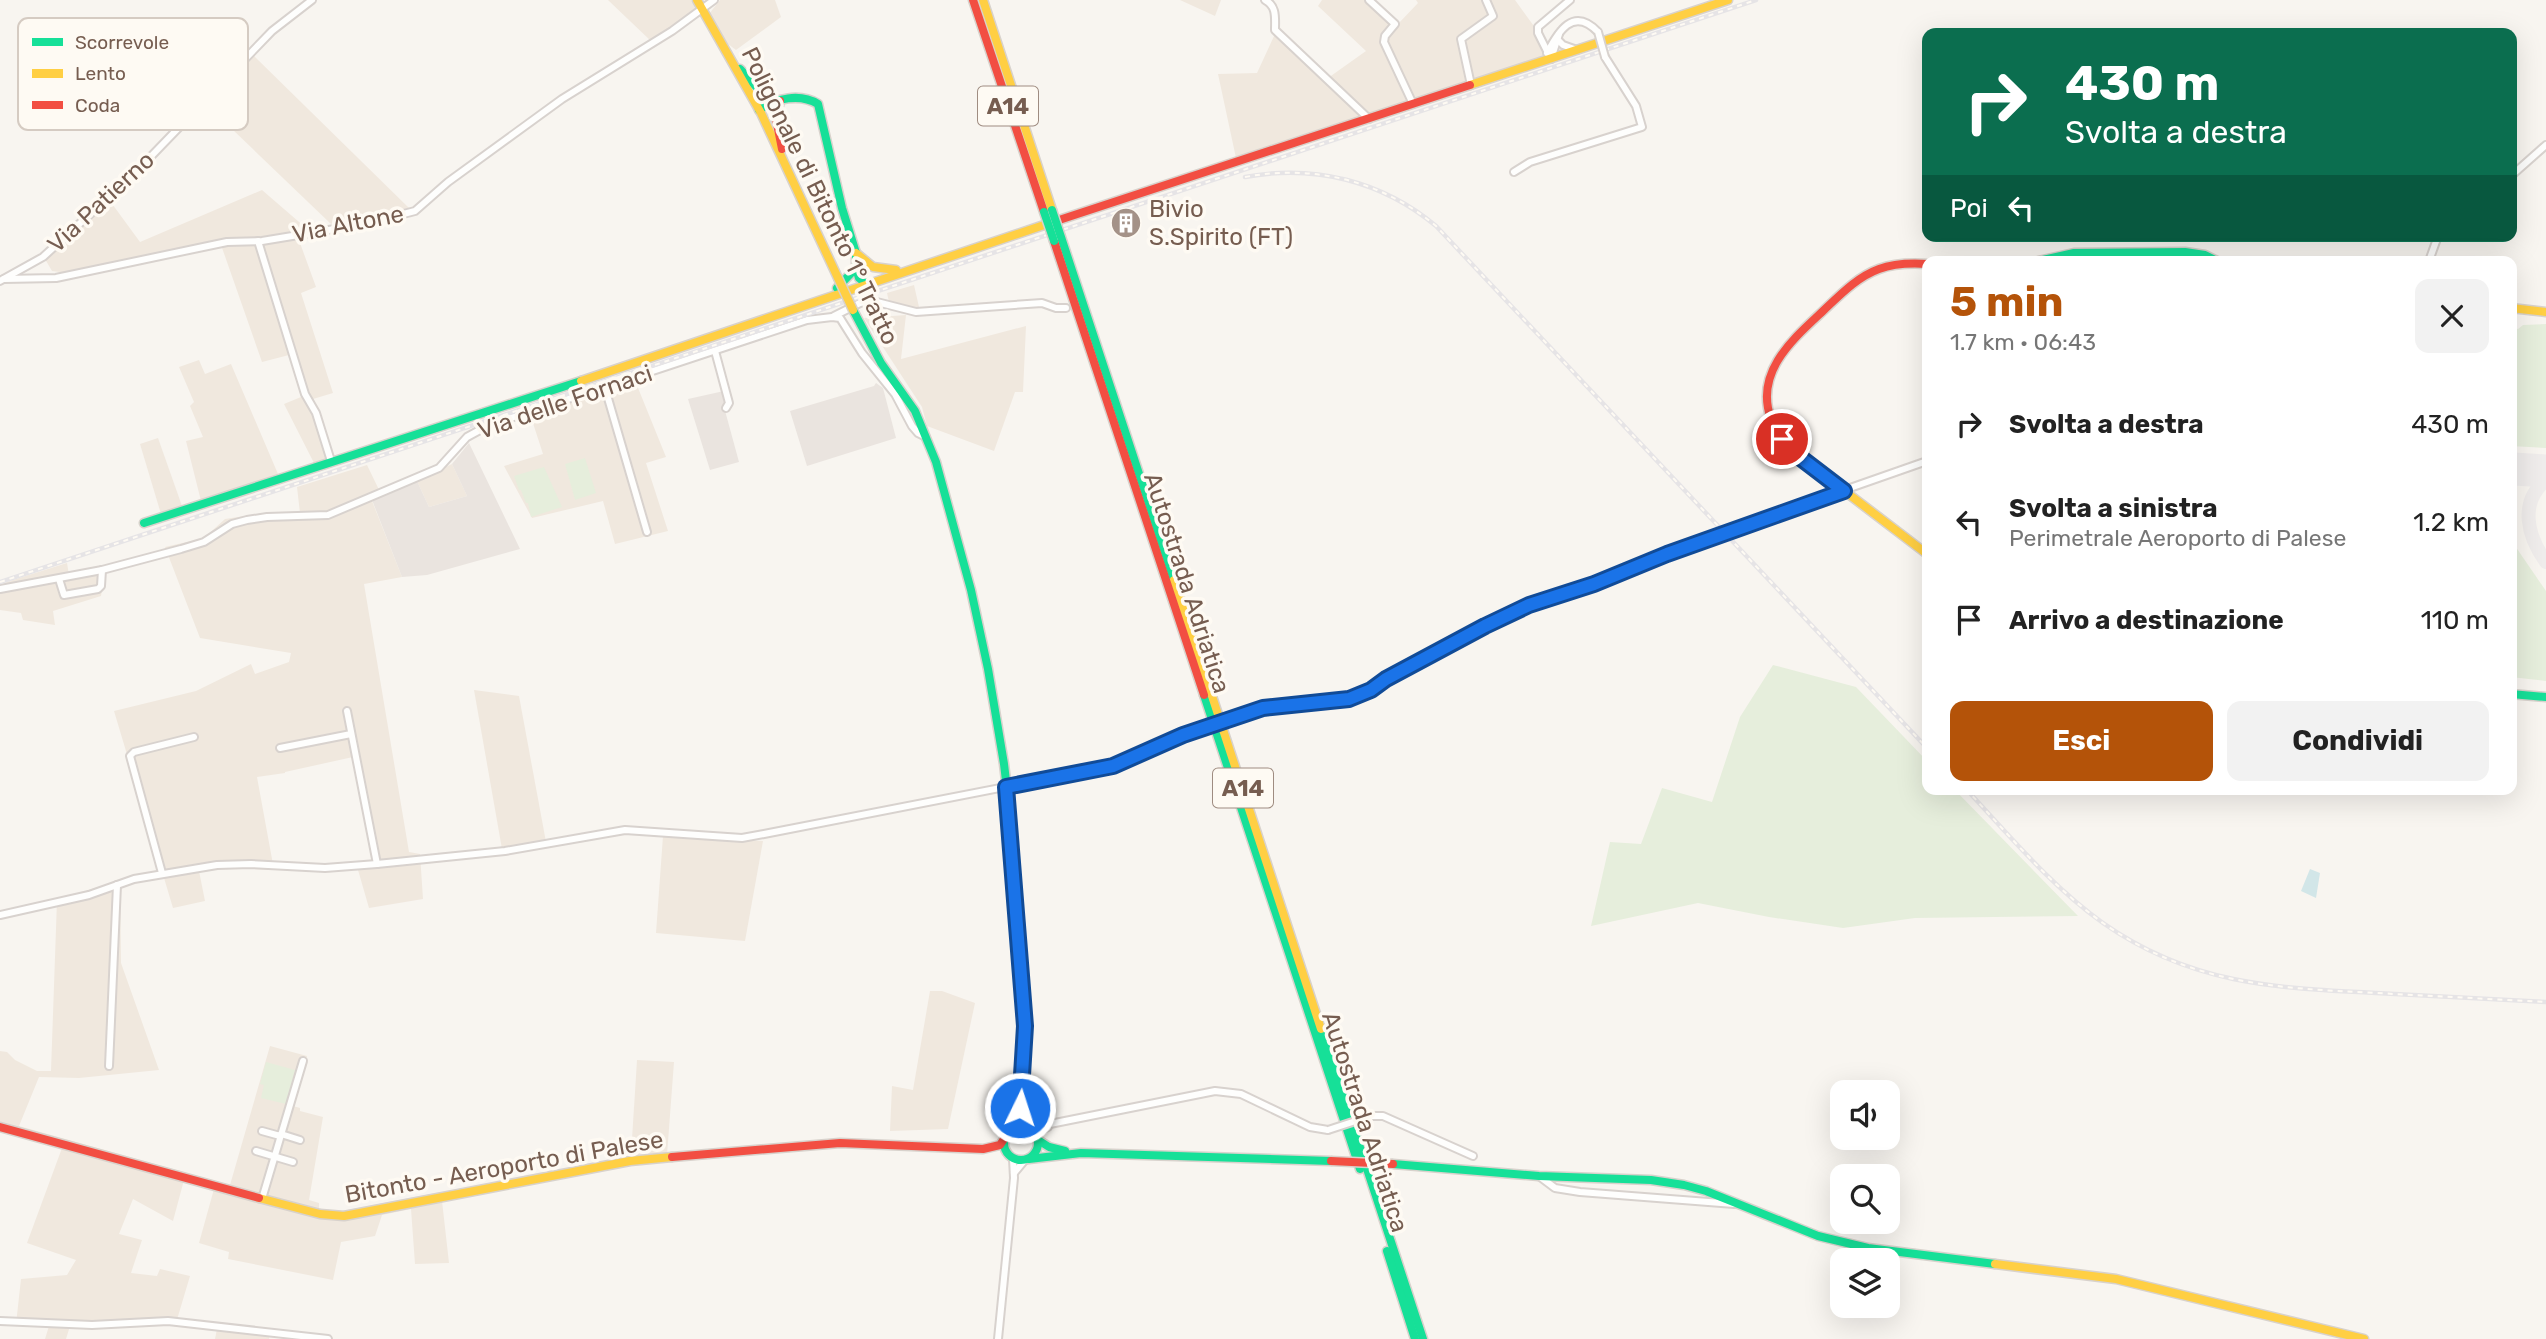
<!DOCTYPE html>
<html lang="it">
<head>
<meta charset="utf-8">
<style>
  body { margin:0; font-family:Rubik,sans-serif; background:#f2f2f2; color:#222; height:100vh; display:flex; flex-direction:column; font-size:26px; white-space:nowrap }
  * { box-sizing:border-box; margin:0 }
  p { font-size:23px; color:#767676 }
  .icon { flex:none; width:38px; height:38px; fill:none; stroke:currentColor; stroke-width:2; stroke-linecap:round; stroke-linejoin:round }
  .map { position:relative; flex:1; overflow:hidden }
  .sheet { position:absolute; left:1922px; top:256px; width:595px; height:539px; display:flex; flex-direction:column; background:#fff; border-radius:14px; box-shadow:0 7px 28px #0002 }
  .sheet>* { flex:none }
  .top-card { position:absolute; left:1922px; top:28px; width:595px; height:214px; border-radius:14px; box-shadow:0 7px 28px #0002; background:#0b6e4f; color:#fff; overflow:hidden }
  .buttons { position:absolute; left:1830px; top:1080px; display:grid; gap:14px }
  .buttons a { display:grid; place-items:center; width:70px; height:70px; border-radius:14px; background:#fff; box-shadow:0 7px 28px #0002; font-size:35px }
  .pin { position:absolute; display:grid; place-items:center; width:60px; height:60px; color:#fff; margin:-30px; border:4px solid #fff; border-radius:50%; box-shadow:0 2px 7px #0007 }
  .me { position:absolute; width:77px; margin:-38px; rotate:4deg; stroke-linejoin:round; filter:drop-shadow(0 0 5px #0008) }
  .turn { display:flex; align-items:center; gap:24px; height:147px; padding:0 28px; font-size:32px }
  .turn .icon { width:91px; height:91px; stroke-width:2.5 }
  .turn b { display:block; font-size:49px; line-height:60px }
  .then { display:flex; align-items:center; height:66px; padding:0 28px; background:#0003; gap:14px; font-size:26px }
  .round { display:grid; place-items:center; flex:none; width:74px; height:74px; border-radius:14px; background:#f2f2f2 }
  .head { display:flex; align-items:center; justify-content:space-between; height:119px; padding:0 28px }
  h1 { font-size:42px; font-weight:700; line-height:52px; color:#b45309 }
  .cta { display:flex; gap:14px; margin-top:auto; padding:14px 28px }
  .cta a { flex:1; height:80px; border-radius:14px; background:#b45309; color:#fff; font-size:28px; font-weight:700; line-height:80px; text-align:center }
  .cta a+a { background:#f2f2f2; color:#222 }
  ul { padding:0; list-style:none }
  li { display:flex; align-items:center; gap:21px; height:98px; padding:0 28px }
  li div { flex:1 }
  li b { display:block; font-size:26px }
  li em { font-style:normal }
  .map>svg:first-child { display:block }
</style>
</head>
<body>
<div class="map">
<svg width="2546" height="1339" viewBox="0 0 2546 1339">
  <rect width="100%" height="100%" fill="#f8f5f0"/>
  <g fill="#f0e8de">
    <path d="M608 0H691L695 6 694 11 651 41Z"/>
    <path d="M720 0H775L781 17 736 50 728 44 709 14Z"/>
    <path d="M1180 0H1221L1215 16Z"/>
    <path d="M1322 0H1374L1398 24 1418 3 1416 0H1515L1536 29 1544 56 1236 158 1218 74 1257 73 1275 34 1328 78 1366 51 1318 6Z"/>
    <path d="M254 56 409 208 331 224 208 106Z"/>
    <path d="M262 190 306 228 296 232 316 287 301 293 333 393 313 399 334 456 314 463 284 404 301 397 289 355 262 362 220 242 68 273 52 271 45 259 110 201 140 242Z"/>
    <path d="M914 285 919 307 910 309 889 302 887 293Z"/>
    <path d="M906 315 901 359 1026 326 1023 392H1015L994 451 927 426 922 407 864 318Z"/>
    <path d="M199 360 205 374 231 364 278 474 201 501 186 441 203 437 190 406 194 402 179 367Z"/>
    <path d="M634 378 666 457 646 463 668 531 615 544 603 501 532 518 504 466 543 454 531 417Z"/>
    <path d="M158 438 182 506 161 514 140 444Z"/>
    <path d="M452 464 467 496 429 507 417 481Z"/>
    <path d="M367 465 382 496 372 501 402 577 364 584 409 852 420 854 423 899 369 908 356 863 373 861 353 757 285 772V773L257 777 274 870 218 867 199 871 205 901 173 908 114 711 196 691 251 664 255 674 289 662 291 653 200 638 165 547 204 538 225 519 264 513H300L297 487Z"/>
    <path d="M67 563 69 575 106 565 101 596 53 611 55 625 23 620 21 613 0 610V584Z"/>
    <path d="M474 690 519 696 546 842 502 849Z"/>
    <path d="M663 836 763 841 745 941 656 933Z"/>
    <path d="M120 880 121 963 159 1070 79 1078 39 1077 19 1126 230 1185 270 1046 307 1056 293 1106 300 1108V1111L323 1117 309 1200 319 1203V1209L342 1211 441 1192 449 1263 415 1264 411 1209 382 1215 375 1236 341 1242 333 1280 228 1259 229 1252 199 1243 214 1189 184 1180 173 1221 133 1199 119 1234 142 1240 131 1273 157 1276 160 1269 190 1276 176 1323 70 1326 66 1339H45L49 1326 16 1324 21 1279 67 1275 76 1260 27 1243 62 1148 0 1132V1051L7 1052 15 1060 37 1071H51L57 900Z"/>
    <path d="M930 991H942L975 1003 948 1129 890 1131 892 1086 913 1090Z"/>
    <path d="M637 1060 674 1062 667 1155H631Z"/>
    <path d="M218 1324 271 1329 269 1339H215Z"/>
  </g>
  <g fill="#eae4df">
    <path d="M876 383 883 388 896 438 807 466 790 411 874 386Z"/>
    <path d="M724 391 727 401 724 407 739 462 710 470 688 399Z"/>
    <path d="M469 443 520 549 427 575 402 577 372 500 417 481 429 507 467 496 452 464Z"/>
  </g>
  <g fill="#e6eedc">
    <path d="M2546 324V448L2511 446V327L2518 329 2523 325Z"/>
    <path d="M585 458 596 493 575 500 565 464Z"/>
    <path d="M544 467 562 507 531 517 528 503H526L521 490H519L514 476Z"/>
    <path d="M2511 540 2546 591V681L2511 677Z"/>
    <path d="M1773 665 1856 687 1927 761V789H1954L2078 916 1915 918 1843 928 1769 917 1698 903 1591 926 1610 842 1641 844 1662 788 1712 802 1740 717Z"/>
    <path d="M266 1062 295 1070 286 1104 261 1098 264 1085 260 1084Z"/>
  </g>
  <path fill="#d2e6e8" d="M2310 869 2320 873 2316 898 2301 891Z"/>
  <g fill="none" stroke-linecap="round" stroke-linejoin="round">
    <path stroke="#efeceb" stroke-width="14" d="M2546 480C2518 503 2528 537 2546 562"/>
    <path stroke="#efeceb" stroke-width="33" d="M2514 469 2546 471"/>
    <g stroke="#d8d2ce" stroke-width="10">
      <g id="street">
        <path d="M1265 0C1277 6 1275 18 1275 30L1369 119"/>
        <path d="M1369 0 1395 24 1385 36 1384 42 1413 104"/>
        <path d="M1558 40 1563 45 1577 50"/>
        <path d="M1547 53C1558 32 1573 6 1598 32"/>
        <path d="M1551 59 1538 33V27L1570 0"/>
        <path d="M1551 59 1559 34"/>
        <path d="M1471 85 1461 39 1493 16 1486 0"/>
        <path d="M1514 172 1530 162 1642 127 1636 106 1605 57"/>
        <path d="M2511 176 2546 145"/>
        <path d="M258 241 305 394 316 413 331 461"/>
        <path d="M2429 261 2438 236"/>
        <path d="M4 279 56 278 227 242 262 241 365 224 415 211 448 182 562 99 672 31 714 0"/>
        <path d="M0 281 43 257 134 174 272 31 312 0"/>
        <path d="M834 316 860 303 873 301 916 312 1042 303 1056 308H1066"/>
        <path d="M715 351 729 403 726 408"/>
        <path d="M605 388 647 532"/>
        <path d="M1810 502 1927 461"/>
        <path d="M59 579 64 595 98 589 101 586 102 570"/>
        <path d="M0 589 102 570 181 549 204 542 232 524 247 520 267 517 328 515 439 468 467 437 489 425 807 320 832 317 840 318 862 353 895 394 912 426 918 433 926 437"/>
        <path d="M347 711 377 864"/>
        <path d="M1239 716C1255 711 1270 706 1287 704 1327 700 1352 703 1386 679L1498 619 1529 605 1594 584 1667 554"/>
        <path d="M280 748 351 734"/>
        <path d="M162 873 130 756 134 752 194 737"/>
        <path d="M0 915 89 895 134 879 217 865 251 864 325 868 377 864 505 851 625 830 742 838 764 834 1113 766 1198 730"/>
        <path d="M109 1066 117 885"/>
        <path d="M1371 1116H1383L1473 1156"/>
        <path d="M1030 1128 1215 1091 1241 1094 1310 1127 1328 1130"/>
        <path d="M262 1131 280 1136"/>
        <path d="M281 1134 300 1140"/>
        <path d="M1037 1135 1041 1130 1048 1127"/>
        <path d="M256 1151 293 1162"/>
        <path d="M1014 1173 1024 1161"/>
        <path d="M1539 1176 1555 1188 1580 1192 1734 1204"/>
        <path d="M262 1199 303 1061"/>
        <path d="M0 1321 92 1325 168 1321 328 1339"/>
        <path d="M998 1339 1014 1178 1013 1159"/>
      </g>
    </g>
    <g stroke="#d8d2cc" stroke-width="11">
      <g id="fast">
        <path d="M740 69 761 92 778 100"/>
        <path d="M759 110C776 98 800 93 818 104L842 208 856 253V268L859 278 865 283"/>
        <path d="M1061 237 1174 580"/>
        <path d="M2038 261 2074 253 2185 252 2205 255 2217 261"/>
        <path d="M837 288 856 268"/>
        <path d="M853 310 881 363 915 411 936 462 971 590 988 669 1004 764 1011 823 1023 999"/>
        <path d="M144 523 581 381"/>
        <path d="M2511 694 2546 697"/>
        <path d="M1204 695 1360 1169"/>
        <path d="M1321 1029 1423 1339"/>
        <circle cx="1021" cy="1143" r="17"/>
        <path d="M1038 1140 1049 1147 1065 1151"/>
        <path d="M1029 1159 1081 1153 1331 1161"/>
        <path d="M1393 1164 1539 1176 1651 1180 1684 1185 1706 1191 1818 1236 1868 1248 1995 1264"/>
        <path d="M1387 1251 1415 1339"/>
      </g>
    </g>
    <g stroke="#d8d2cc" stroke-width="11">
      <g id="slow">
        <path d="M697 0 761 113 838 278"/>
        <path d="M983 0 1052 210"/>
        <path d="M1470 85 1728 0"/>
        <path d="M856 253 873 267 896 270"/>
        <path d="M2511 308 2546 312"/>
        <path d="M581 381 1050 223"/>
        <path d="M1834 483 1927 554"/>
        <path d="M1174 580 1321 1029"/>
        <path d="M259 1198 320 1214 344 1216 630 1161 672 1157"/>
        <path d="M1995 1264 2116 1279 2364 1339"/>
      </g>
    </g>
    <g stroke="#d8d2cc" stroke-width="11">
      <g id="jam">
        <path d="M973 0 1044 212"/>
        <path d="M780 101 776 119 782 149"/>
        <path d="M1050 223 1470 85"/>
        <path d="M1054 241 1204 695"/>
        <path d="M1834 483C1810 467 1781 448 1771 419 1754 372 1793 339 1823 311 1840 295 1857 277 1879 269 1895 263 1911 263 1927 264"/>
        <path d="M0 1127 259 1198"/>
        <path d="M1012 1128C1027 1089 1026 1040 1023 999"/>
        <path d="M672 1157 840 1143 983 1149 1000 1145 1004 1139"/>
      </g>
    </g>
    <use href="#street" stroke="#fefefd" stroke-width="6"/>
    <use href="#fast" stroke="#16e098" stroke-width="8"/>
    <use href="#slow" stroke="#ffcf43" stroke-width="8"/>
    <use href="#jam" stroke="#f24e42" stroke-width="8"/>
    <g stroke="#e6e4e6" stroke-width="4.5">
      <g id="rail">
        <path d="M1245 177C1314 164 1382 181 1436 226L1927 748"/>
        <path d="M0 582 1756 0"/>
        <path d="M1966 789C2009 835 2051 886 2103 923 2190 984 2273 988 2376 993 2433 996 2489 999 2546 1002"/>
      </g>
    </g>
    <use href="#rail" stroke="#fefaf3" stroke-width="2" stroke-dasharray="5" stroke-linecap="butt"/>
    <g stroke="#d8d2ce" stroke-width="10" stroke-linecap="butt">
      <g id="street-bridge">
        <path d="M1598 32 1605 57"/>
        <path d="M1667 554 1810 502"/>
        <path d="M1198 730 1239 716"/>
        <path d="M1328 1130 1371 1116"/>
      </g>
    </g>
    <g stroke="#d8d2cc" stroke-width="11" stroke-linecap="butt">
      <g id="fast-bridge">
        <path d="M1052 210 1061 237"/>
        <path d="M1044 212 1054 241"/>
      </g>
    </g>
    <g stroke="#d8d2cc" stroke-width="11" stroke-linecap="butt">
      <path id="slow-bridge" d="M838 278 853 310"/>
    </g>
    <g stroke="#d8d2cc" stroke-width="11" stroke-linecap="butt">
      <path id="jam-bridge" d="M1331 1161 1393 1164"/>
    </g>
    <use href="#street-bridge" stroke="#fefefd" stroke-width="6"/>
    <use href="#fast-bridge" stroke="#16e098" stroke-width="8"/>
    <use href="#slow-bridge" stroke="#ffcf43" stroke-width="8"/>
    <use href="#jam-bridge" stroke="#f24e42" stroke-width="8"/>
  </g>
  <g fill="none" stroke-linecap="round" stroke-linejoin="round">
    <g stroke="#114b97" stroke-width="18">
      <path id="route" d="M1020 1108 1025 1026 1006 787 1113 766 1183 735 1263 708 1349 699 1371 690 1386 679 1485 626 1529 605 1594 584 1667 554 1844 491 1793 452 1782 439"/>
    </g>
    <use href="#route" stroke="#1a73e8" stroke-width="12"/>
  </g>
  <defs>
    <g id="building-disc" transform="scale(1.575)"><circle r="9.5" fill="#a49288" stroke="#fefaf3"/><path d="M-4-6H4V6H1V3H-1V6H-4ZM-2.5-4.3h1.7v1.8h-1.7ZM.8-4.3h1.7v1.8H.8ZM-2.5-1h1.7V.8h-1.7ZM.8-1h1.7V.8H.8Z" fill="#fff"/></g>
  </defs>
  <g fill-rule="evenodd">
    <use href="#building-disc" x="1126" y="223"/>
  </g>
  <g text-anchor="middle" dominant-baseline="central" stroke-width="7" stroke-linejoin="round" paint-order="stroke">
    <g fill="#fefaf3" stroke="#9f8c81" stroke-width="2">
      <rect x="978" y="86.5" width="60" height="39" rx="5"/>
      <rect x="1213" y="768.5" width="60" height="39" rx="5"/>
    </g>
    <g font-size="23" font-weight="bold" fill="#765d50">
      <text x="1008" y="106">A14</text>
      <text x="1243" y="788">A14</text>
    </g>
    <g font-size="24" fill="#765d50" stroke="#fefaf3">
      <text transform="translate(820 196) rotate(64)">Poligonale di Bitonto 1° Tratto</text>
      <text transform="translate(101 202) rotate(-43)">Via Patierno</text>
      <text transform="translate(348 224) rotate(-11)">Via Altone</text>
      <text transform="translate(565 402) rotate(-19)">Via delle Fornaci</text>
      <text transform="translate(1187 583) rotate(72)">Autostrada Adriatica</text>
      <text transform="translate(1365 1122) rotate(72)">Autostrada Adriatica</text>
      <text transform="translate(504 1167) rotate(-10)">Bitonto - Aeroporto di Palese</text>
    </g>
    <g font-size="24" fill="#765d50" stroke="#fefaf3" text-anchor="start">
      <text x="1149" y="209">Bivio<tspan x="1149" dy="28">S.Spirito (FT)</tspan></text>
    </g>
  </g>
  <rect x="18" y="18" width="230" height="112" rx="10" fill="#fefaf3" stroke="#d5cbc2" stroke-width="2"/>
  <rect x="32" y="38" width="31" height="8" fill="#16e098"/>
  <rect x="32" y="69" width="31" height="9" fill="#ffcf43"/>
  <rect x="32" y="101" width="31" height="8" fill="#f24e42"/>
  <g font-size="19" fill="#765d50">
    <text x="75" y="49">Scorrevole</text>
    <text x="75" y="80">Lento</text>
    <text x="75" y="112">Coda</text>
  </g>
</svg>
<div class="buttons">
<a><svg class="icon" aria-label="sound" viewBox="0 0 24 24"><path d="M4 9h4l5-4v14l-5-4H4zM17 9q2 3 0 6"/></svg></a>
<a><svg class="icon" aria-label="search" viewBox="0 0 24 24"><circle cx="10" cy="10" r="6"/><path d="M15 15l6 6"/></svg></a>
<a><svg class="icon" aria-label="layers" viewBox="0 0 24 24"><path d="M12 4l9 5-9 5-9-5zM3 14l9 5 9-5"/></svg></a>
</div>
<div class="pin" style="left:1782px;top:439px;background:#d93025"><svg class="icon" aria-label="arrive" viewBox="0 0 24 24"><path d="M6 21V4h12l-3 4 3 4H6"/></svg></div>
<svg class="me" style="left:1020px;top:1108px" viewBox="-20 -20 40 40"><circle r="17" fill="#1a73e8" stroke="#fff" stroke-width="3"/><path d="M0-11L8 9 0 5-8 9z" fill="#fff"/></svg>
<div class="top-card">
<div class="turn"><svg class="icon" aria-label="right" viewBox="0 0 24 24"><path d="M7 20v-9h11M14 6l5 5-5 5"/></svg><div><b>430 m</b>Svolta a destra</div></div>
<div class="then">Poi<svg class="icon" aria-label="left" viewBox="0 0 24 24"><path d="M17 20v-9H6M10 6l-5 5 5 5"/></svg></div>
</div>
<section class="sheet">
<div class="head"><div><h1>5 min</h1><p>1.7 km · 06:43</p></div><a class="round"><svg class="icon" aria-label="close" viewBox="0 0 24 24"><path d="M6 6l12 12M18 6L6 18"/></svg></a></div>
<ul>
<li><svg class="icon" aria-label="right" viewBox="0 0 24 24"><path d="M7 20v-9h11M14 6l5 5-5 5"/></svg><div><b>Svolta a destra</b></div><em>430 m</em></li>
<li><svg class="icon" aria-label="left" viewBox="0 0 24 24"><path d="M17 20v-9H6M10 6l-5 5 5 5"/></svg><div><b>Svolta a sinistra</b><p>Perimetrale Aeroporto di Palese</p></div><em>1.2 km</em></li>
<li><svg class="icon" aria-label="arrive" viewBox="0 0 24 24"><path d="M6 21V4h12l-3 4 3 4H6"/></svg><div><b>Arrivo a destinazione</b></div><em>110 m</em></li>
</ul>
<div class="cta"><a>Esci</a><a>Condividi</a></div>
</section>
</div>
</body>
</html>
